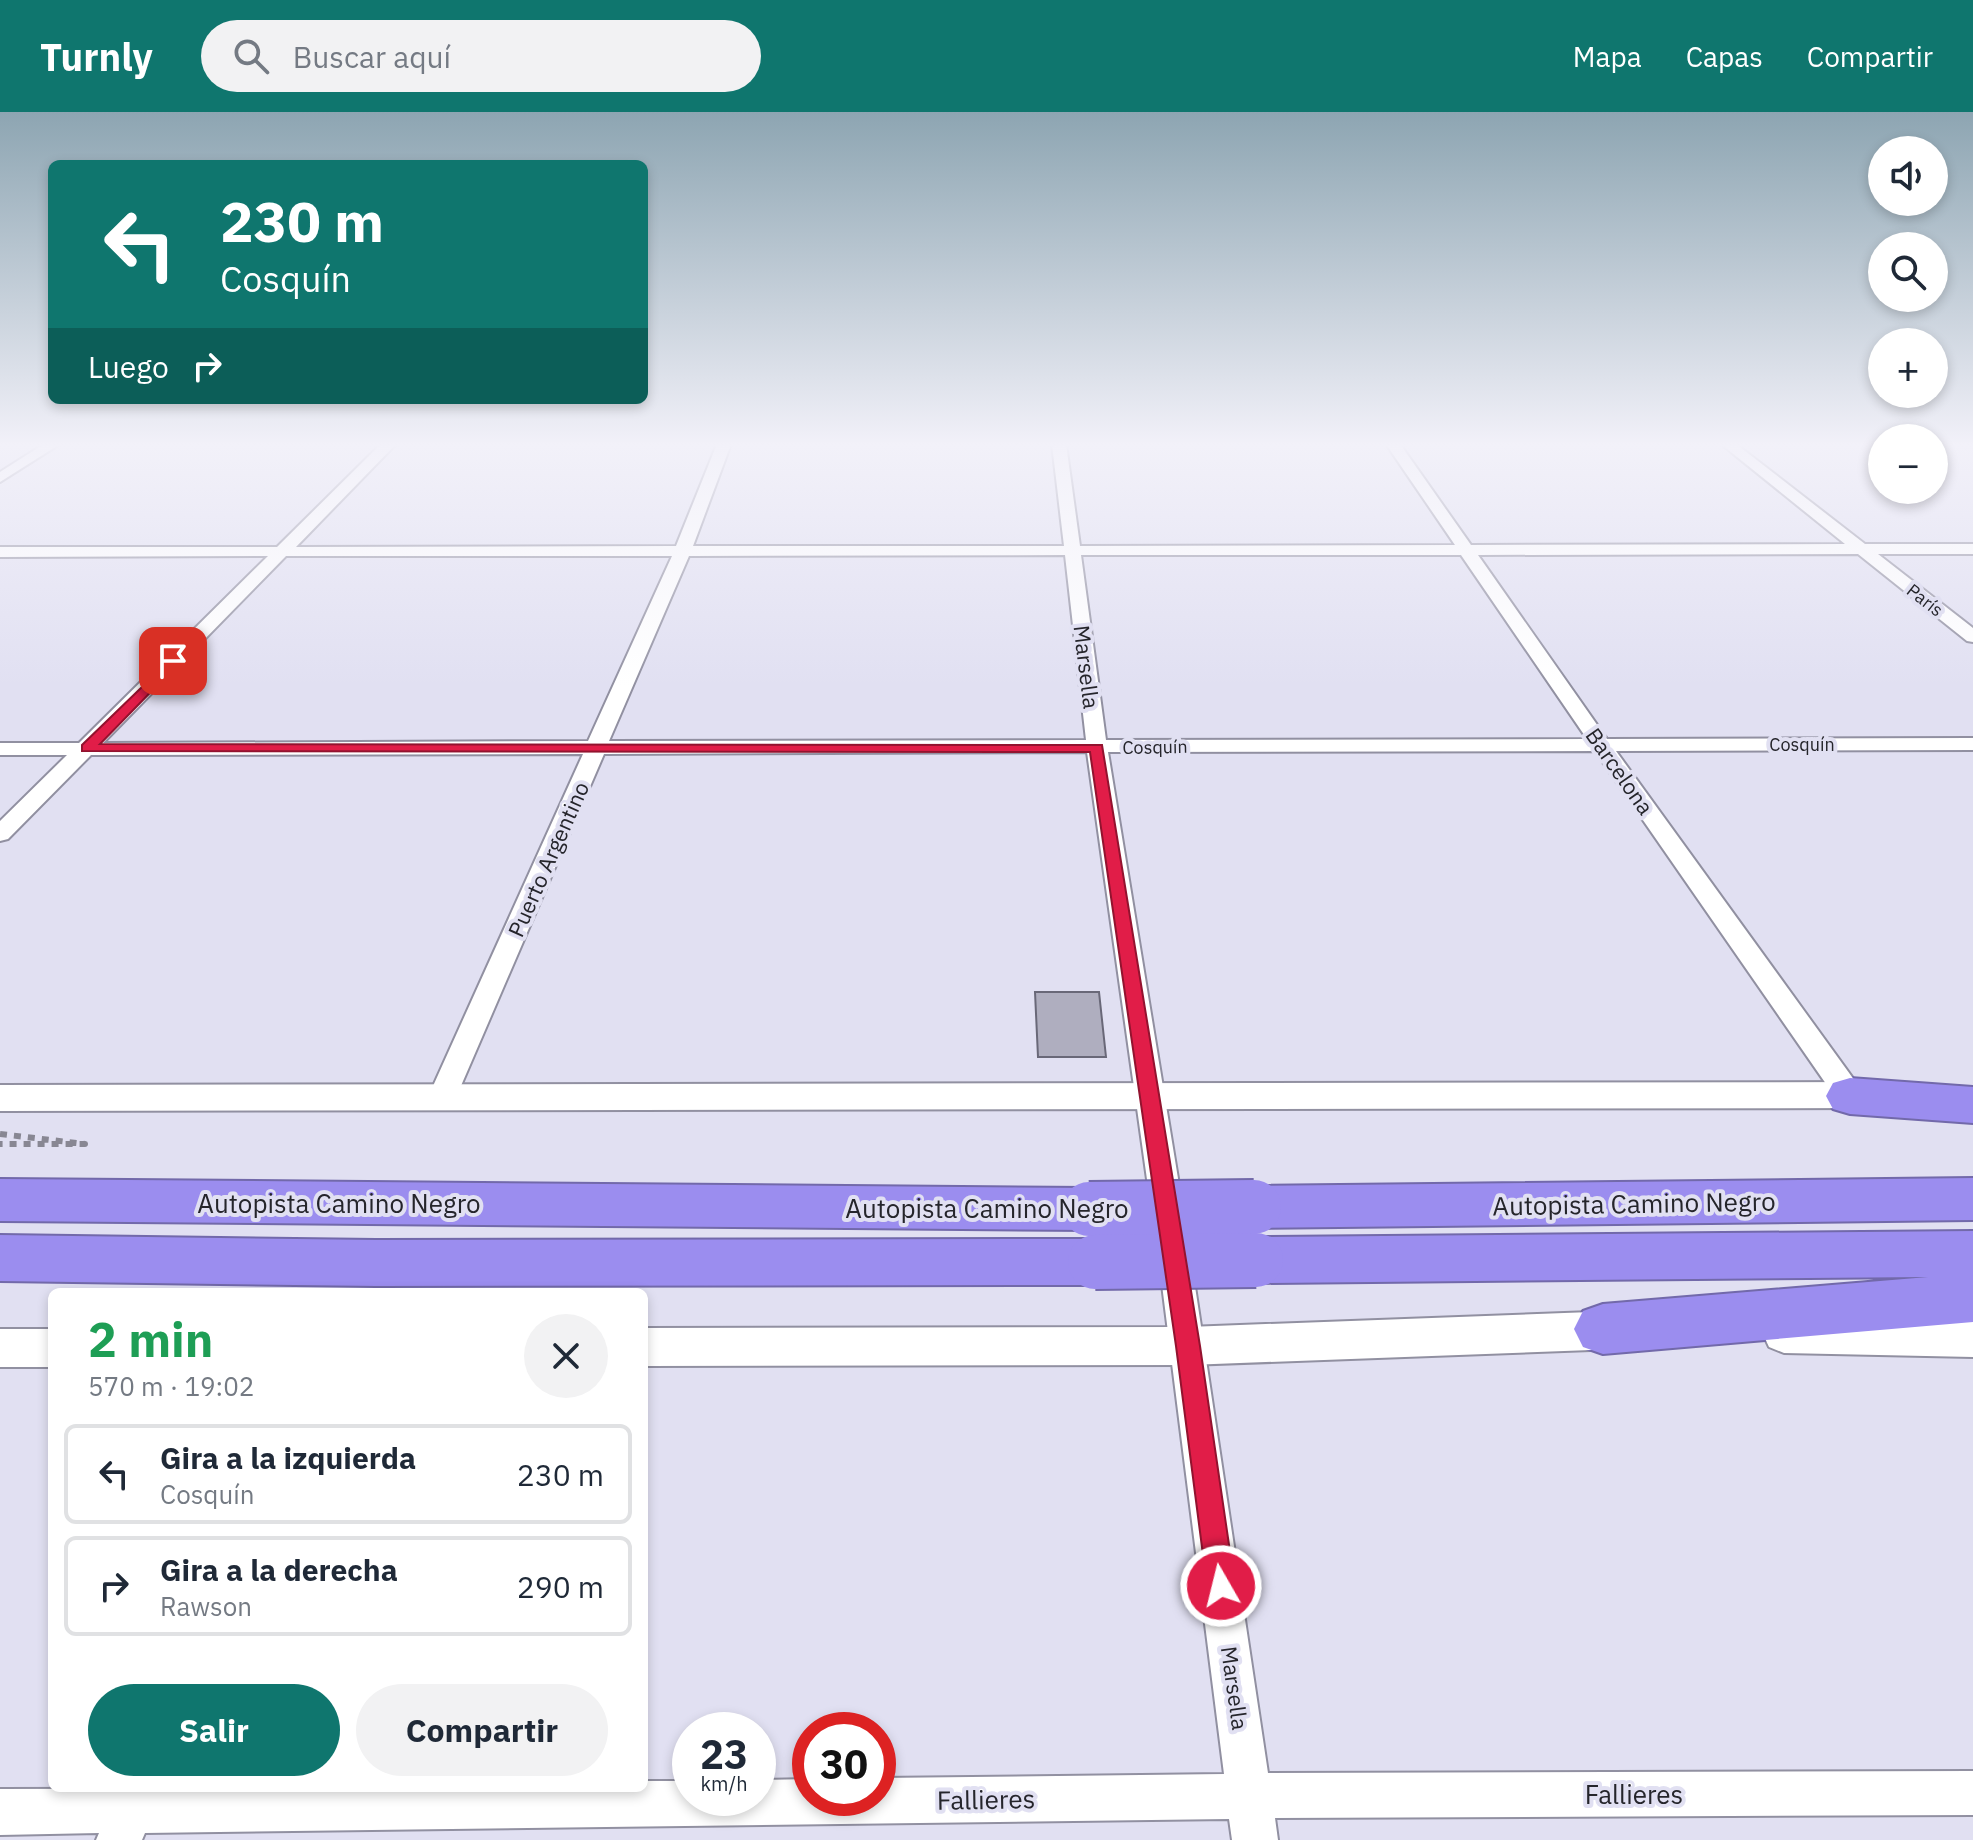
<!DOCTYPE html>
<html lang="es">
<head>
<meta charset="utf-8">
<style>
  body { margin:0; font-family:"IBM Plex Sans",sans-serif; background:#f2f2f3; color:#1f2937; height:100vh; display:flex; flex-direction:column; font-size:30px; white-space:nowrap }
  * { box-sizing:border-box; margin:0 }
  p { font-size:26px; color:#747a83 }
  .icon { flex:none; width:44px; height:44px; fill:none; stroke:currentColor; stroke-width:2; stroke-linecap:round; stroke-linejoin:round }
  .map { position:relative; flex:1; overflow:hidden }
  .panel { position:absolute; left:48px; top:1176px; width:600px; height:504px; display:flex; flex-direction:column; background:#fff; border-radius:12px; box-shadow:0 4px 12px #0003 }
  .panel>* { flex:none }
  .guide { position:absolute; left:48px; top:48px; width:600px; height:244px; border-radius:12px; box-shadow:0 4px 12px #0003; background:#0f766e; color:#fff; overflow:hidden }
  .tools { position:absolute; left:1868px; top:24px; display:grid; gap:16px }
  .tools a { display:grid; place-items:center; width:80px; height:80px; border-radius:50%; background:#fff; box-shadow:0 4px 12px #0003; font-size:40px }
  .speed { position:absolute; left:672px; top:1600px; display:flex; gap:16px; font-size:40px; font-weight:700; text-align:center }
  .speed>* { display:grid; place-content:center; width:104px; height:104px; border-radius:50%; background:#fff; box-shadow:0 4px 12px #0003; line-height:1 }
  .speed small { font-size:20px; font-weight:400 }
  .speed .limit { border:12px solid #d22; background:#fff; color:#111 }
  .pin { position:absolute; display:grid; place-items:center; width:68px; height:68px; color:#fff; margin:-34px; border-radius:16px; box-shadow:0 4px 12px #0006 }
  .me { position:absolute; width:88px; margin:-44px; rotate:352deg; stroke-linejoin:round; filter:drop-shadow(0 0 6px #0008) }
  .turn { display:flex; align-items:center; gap:28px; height:168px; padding:0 40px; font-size:36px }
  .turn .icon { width:104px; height:104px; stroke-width:2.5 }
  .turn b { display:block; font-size:56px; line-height:68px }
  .then { display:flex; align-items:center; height:76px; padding:0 40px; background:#0003; gap:16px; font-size:30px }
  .round { display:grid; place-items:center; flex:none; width:84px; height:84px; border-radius:42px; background:#f2f2f3 }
  .headline { display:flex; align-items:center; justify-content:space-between; height:136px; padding:0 40px }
  h1 { font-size:48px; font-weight:700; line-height:60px; color:#1e9e55 }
  .action { display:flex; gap:16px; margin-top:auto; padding:16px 40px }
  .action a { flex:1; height:92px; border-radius:48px; background:#0f766e; color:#fff; font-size:32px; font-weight:700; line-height:92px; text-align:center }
  .action a+a { background:#f2f2f3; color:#1f2937 }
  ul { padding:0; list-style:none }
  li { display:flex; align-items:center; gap:24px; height:100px; margin:0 16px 12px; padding:0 24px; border:4px solid #e0e1e3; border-radius:12px }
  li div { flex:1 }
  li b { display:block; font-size:30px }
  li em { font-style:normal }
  header { display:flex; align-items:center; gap:48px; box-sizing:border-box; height:112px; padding:0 40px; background:#0f766e; color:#fff }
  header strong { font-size:38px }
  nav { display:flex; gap:44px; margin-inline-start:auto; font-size:28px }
  .search { width:560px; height:72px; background:#f2f2f3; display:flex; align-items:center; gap:20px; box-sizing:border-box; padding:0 28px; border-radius:44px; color:#747a83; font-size:30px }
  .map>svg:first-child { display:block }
</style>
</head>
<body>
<header>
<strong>Turnly</strong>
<div class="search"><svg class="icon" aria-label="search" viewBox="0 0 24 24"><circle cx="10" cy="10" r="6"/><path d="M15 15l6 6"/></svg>Buscar aquí</div>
<nav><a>Mapa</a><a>Capas</a><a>Compartir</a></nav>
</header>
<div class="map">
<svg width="1973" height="1728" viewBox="0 0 1973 1728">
  <rect width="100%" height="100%" fill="#e1e0f2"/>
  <path fill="#afaebf" stroke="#696878" stroke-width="2" d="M1035 880H1099L1106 945H1038Z"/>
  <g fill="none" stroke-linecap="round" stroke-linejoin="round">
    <g stroke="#9190a1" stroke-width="4">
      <g id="minor">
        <path d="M44 332H60L0 370V360Z"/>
        <path d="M381 332H396L296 435 676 434 717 332H731L693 434H1064L1052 332H1066L1080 434 1455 433 1386 332H1400L1471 433 1845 432 1721 332H1736L1865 432H1973V442H1878L1973 516V530L1967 529 1858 442 1478 443 1607 627 1973 626V638L1616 639 1860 976 1864 984 1860 992 1850 995 1840 992 1595 639 1108 640 1184 1103 1179 1112 1168 1116 1157 1112 1152 1103 1087 640 604 642 457 983 453 991 443 994 433 991 429 983 583 642 91 643 8 727 0 729V709L67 643H0V631H79L268 444 0 445V435H277ZM1065 443 1086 628 609 629 689 444ZM1081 443H1461L1587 627 1106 628ZM286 444H672L588 629 103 631Z"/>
        <path d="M1174 1127 1185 1131 1190 1141 1268 1661 1973 1659V1703L1275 1706 1278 1728H1232L1229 1707 145 1721 142 1728H96L99 1721 0 1723V1677L644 1676V1669H690V1686H758V1668L810 1667V1686H878V1666L1224 1662 1158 1141 1163 1131Z"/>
      </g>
    </g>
    <g stroke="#9190a1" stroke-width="4">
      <g id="tertiary">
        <path d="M1870 970 1883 974 1888 983 1883 992 1870 996 0 999V973Z"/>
        <path d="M1618 1199 1633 1205 1639 1218 1633 1231 1618 1237 1188 1253 644 1254V1216L1188 1215Z"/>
        <path d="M1784 1203 1973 1207V1245L1784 1241 1769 1235 1763 1222 1769 1209Z"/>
        <rect x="0" y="1217" width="52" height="38"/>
      </g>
    </g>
    <g stroke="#7269aa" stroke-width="4">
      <g id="motorway">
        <path d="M1850 966 1973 975V1011L1850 1002 1833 997 1826 984 1833 971Z"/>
        <path d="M1973 1066V1108L1254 1116 1235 1110 1227 1095 1235 1080 1254 1074Z"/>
        <path d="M0 1067 1089 1076 1108 1082 1116 1097 1108 1112 1089 1118 0 1109Z"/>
        <path d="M1973 1119V1210L1603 1242 1583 1235 1574 1217 1583 1199 1603 1192 1928 1165 1256 1171 1237 1164 1228 1148 1237 1132 1256 1125Z"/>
        <path d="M0 1123 376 1128 1095 1127 1115 1134 1123 1150 1115 1166 1095 1173 376 1174 0 1169Z"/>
      </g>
    </g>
    <path stroke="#888793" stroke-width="6" stroke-dasharray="7 7" stroke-linecap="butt" d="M0 1022 85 1032H0"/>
    <use href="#minor" fill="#fff" fill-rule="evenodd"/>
    <use href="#tertiary" fill="#fff" fill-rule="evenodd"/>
    <use href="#motorway" fill="#9b8def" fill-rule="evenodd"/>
    <g stroke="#7269aa" stroke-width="58" stroke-linecap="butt">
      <g id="motorway-bridge">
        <path d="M1089 1097 1254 1095"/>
        <path d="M1095 1150 1256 1148"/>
      </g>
    </g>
    <use href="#motorway-bridge" stroke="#9b8def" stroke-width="54"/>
  </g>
  <linearGradient id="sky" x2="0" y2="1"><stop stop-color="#8da5b2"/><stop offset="0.58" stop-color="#f2f1f9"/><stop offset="1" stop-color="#f2f1f9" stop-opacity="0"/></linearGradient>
  <rect width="1973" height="574" fill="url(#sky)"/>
  <path fill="#e11d48" stroke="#92132f" stroke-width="2" d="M173 545 180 549 178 552 100 632 1102 633 1200 1234 1235 1474 1231 1484 1221 1488 1211 1484 1207 1474 1176 1234 1090 640 82 639V633Z"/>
  <g text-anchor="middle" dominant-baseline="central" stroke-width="8" stroke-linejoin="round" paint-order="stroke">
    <g font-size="18" fill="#25252b" stroke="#e1e0f2">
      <text transform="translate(1925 488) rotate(38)">París</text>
      <text x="1802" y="632">Cosquín</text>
      <text transform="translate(1155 635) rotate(-1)">Cosquín</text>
    </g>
    <g font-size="22" fill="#25252b" stroke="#e1e0f2">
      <text transform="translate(1087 555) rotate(83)">Marsella</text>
      <text transform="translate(1620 659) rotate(55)">Barcelona</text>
      <text transform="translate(548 747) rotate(-66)">Puerto Argentino</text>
      <text transform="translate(1235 1576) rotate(82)">Marsella</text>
    </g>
    <g font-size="26" fill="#25252b" stroke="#e1e0f2">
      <text x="339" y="1091">Autopista Camino Negro</text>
      <text transform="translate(1634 1091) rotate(-1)">Autopista Camino Negro</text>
      <text x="987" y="1096">Autopista Camino Negro</text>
      <text x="1634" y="1682">Fallieres</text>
      <text transform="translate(986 1687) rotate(-1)">Fallieres</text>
    </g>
  </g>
</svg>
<div class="tools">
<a><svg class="icon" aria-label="sound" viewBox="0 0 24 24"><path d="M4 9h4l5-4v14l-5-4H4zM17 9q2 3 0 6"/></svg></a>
<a><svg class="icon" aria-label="search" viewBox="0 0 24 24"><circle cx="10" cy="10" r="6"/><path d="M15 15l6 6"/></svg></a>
<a>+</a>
<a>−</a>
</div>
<div class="speed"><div>23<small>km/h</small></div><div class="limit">30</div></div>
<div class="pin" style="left:173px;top:549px;background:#d93025"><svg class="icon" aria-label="arrive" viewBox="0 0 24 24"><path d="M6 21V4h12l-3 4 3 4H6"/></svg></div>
<svg class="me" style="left:1221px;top:1474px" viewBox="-20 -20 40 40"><circle r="17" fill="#e11d48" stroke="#fff" stroke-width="3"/><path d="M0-11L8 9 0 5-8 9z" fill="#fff"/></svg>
<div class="guide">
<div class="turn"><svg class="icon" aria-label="left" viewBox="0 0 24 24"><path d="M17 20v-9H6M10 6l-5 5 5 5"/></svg><div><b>230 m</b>Cosquín</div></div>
<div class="then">Luego<svg class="icon" aria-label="right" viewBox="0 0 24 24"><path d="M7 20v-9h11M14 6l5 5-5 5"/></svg></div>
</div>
<section class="panel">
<div class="headline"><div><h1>2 min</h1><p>570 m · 19:02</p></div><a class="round"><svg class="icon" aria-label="close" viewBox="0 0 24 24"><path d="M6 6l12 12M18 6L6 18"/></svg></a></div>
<ul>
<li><svg class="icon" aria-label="left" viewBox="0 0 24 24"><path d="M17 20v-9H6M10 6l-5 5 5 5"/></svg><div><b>Gira a la izquierda</b><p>Cosquín</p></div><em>230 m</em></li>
<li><svg class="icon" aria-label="right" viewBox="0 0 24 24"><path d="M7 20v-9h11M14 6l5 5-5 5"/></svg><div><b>Gira a la derecha</b><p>Rawson</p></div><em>290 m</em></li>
</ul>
<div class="action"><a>Salir</a><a>Compartir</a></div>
</section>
</div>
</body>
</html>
